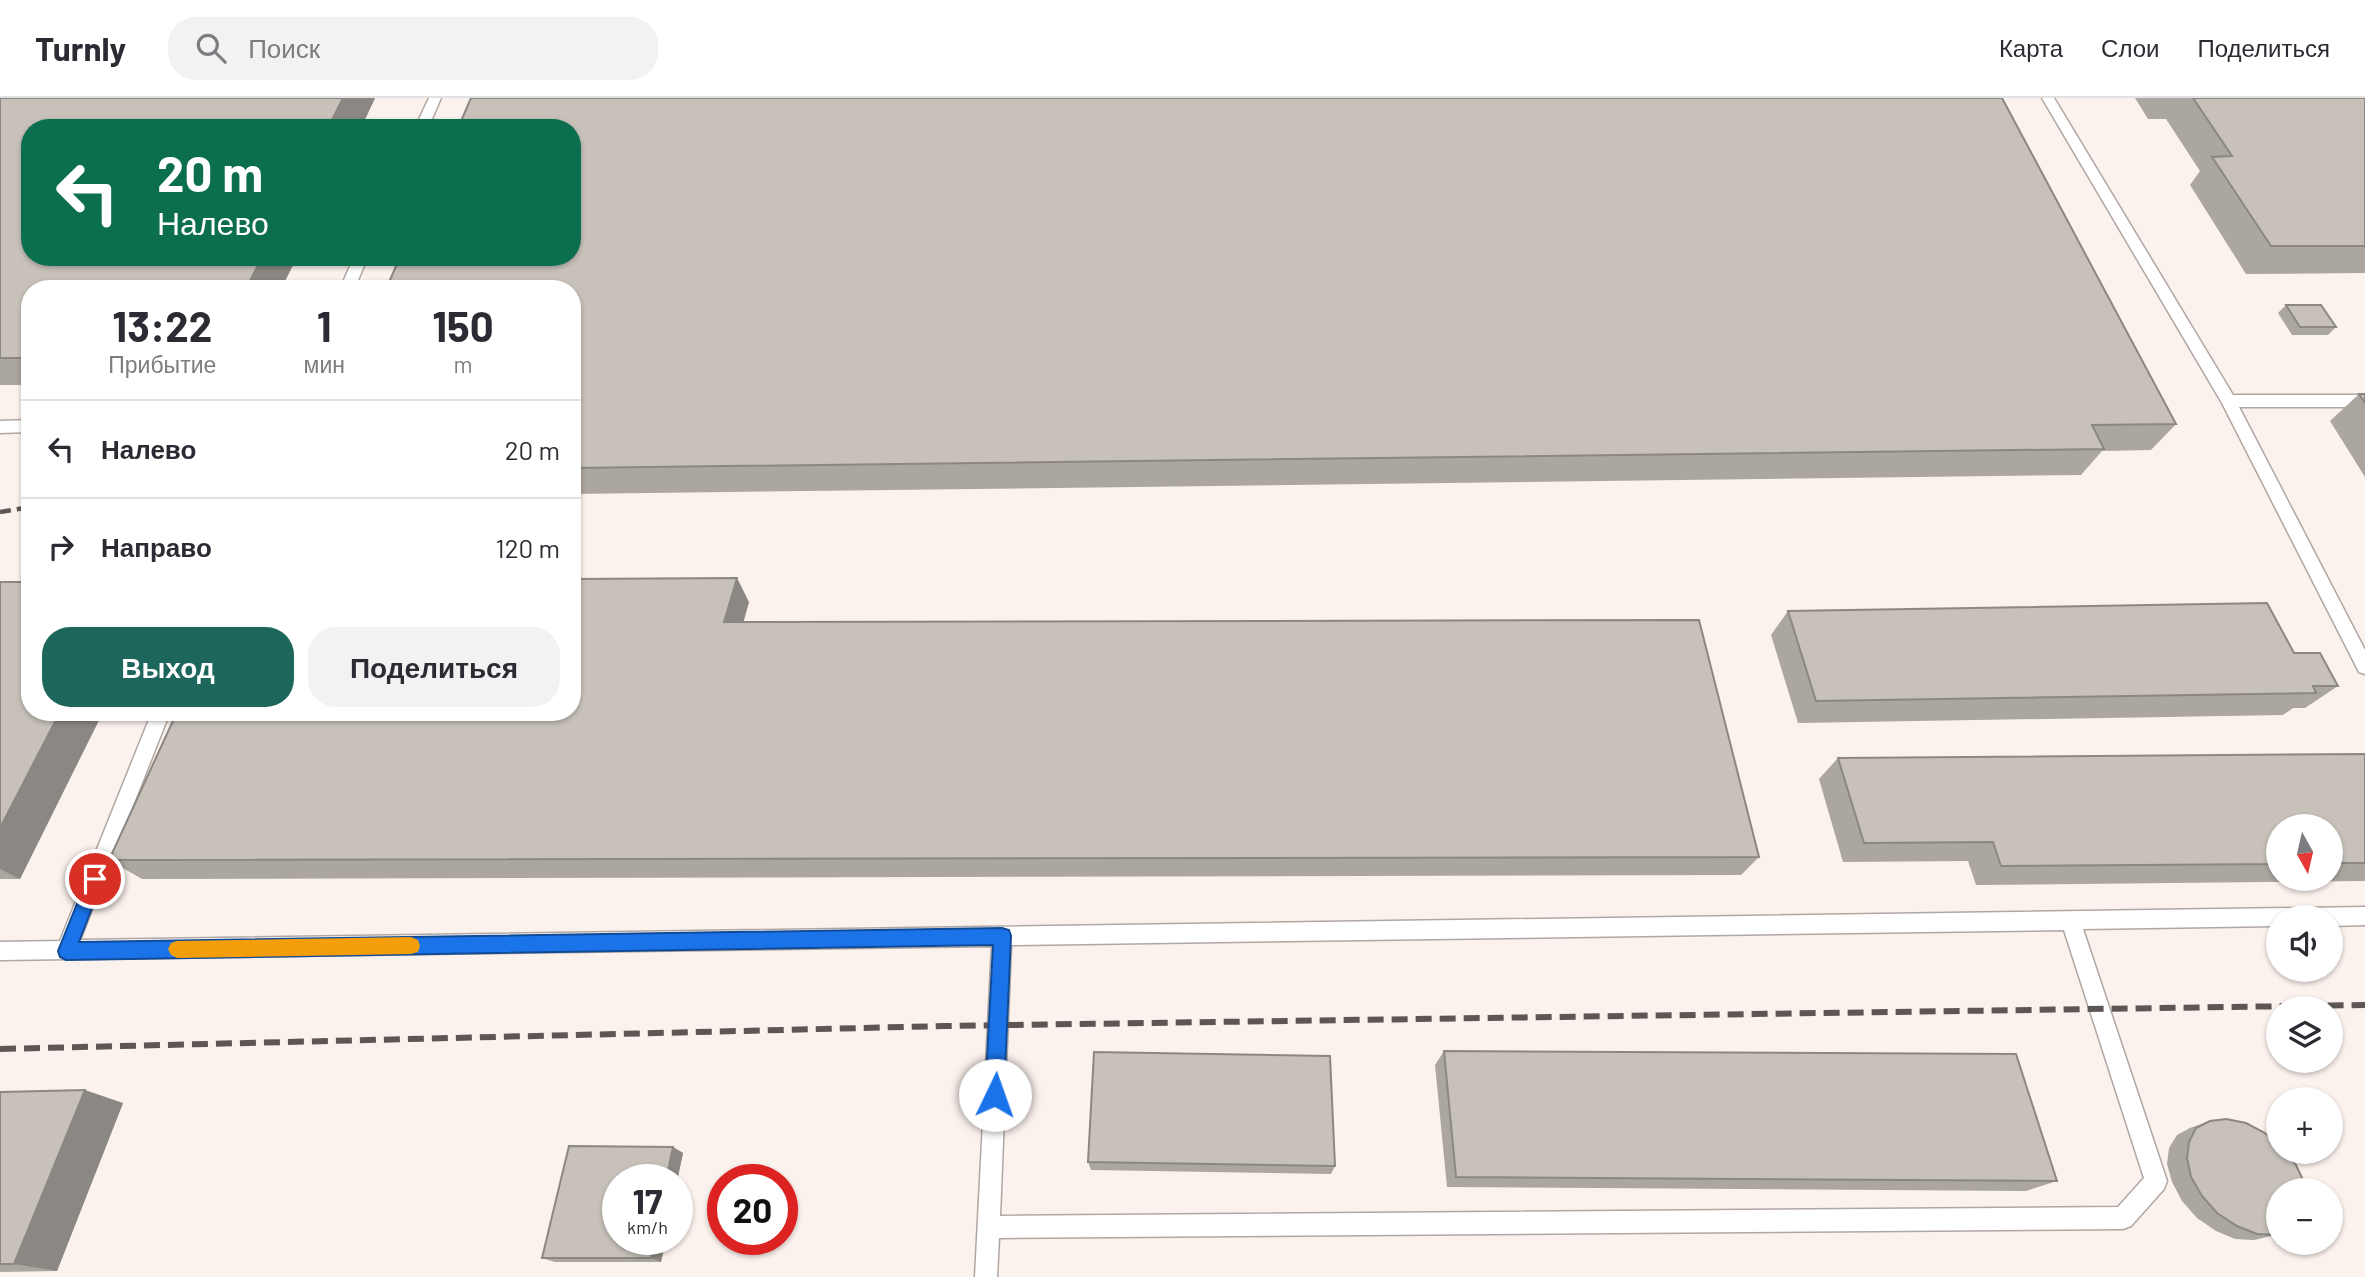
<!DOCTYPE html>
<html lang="ru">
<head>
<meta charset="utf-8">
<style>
  body { margin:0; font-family:Barlow,sans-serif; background:#f2f2f3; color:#2b2b33; height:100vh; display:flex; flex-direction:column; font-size:26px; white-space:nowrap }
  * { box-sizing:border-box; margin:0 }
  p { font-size:23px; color:#7c7c81 }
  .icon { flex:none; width:38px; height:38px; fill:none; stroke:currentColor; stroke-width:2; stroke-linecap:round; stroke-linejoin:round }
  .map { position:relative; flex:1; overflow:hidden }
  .panel { position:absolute; left:21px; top:182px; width:560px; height:441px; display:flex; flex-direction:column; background:#fff; border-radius:28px; box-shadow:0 2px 5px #0004 }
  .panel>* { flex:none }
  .guide { position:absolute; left:21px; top:21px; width:560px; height:147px; border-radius:28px; box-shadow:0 2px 5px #0004; background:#0b6e4f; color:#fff; overflow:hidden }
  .needle { width:46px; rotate:172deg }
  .fabs { position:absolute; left:2266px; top:716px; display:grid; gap:14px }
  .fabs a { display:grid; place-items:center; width:77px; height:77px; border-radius:50%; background:#fff; box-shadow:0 2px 5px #0004; font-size:35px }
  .speed { position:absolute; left:602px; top:1066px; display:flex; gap:14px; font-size:35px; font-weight:700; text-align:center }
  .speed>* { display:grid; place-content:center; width:91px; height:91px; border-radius:50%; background:#fff; box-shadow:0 2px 5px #0004; line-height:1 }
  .speed small { font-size:18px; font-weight:400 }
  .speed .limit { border:10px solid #d22; background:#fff; color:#111 }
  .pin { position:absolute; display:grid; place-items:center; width:60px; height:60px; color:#fff; margin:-30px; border:4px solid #fff; border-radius:50%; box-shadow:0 2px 7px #0007 }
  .me { position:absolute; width:77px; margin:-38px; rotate:3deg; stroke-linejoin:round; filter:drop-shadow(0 0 5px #0008) }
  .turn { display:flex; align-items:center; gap:24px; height:147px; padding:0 21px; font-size:32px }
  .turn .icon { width:91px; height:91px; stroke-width:2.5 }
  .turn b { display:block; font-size:49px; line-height:60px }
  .eta { display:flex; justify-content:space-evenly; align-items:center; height:119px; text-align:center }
  .eta b { font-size:42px; font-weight:700; line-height:49px }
  .primary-button { display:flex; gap:14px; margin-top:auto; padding:14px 21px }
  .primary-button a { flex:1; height:80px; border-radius:28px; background:#1d665c; color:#fff; font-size:28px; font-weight:700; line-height:80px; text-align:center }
  .primary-button a+a { background:#f2f2f3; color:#2b2b33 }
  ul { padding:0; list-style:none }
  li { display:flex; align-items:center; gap:21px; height:98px; padding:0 21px; border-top:2px solid #e1e1e2 }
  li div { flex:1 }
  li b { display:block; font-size:26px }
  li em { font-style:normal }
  header { display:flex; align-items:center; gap:42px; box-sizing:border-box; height:98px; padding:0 35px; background:#fff; border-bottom:2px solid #e1e1e2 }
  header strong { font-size:33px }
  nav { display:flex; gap:38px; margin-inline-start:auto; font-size:24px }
  .search { width:490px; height:63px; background:#f2f2f3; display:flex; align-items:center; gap:18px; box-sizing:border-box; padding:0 24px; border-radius:28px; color:#7c7c81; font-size:26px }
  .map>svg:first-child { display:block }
</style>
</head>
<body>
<header>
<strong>Turnly</strong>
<div class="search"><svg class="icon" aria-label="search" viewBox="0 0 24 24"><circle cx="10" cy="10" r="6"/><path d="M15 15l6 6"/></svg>Поиск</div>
<nav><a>Карта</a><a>Слои</a><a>Поделиться</a></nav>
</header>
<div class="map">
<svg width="2365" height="1179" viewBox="0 0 2365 1179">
  <rect width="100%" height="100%" fill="#fbf1ed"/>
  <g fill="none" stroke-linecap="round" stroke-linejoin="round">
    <g stroke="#b0a7a3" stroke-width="3">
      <g id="service">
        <path d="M429 0H441L428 30H415Z"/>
        <path d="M2042 0H2054L2233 297H2365V309H2239L2365 552V576L2359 574 2222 305Z"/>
        <path d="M354 159H368L354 191H340Z"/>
        <path d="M30 322V334L0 335V323Z"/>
        <path d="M152 614H170L80 842 2365 809V827L2331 828V819H2278V828L2083 831 2167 1083 2164 1091 2131 1128 2123 1131 999 1140 997 1179H975L992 848 0 862V844L60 843ZM2064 832 2144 1080 2118 1109 1000 1118 1011 847Z"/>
      </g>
    </g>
    <use href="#service" fill="#fff" fill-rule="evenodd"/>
    <path stroke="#5c5654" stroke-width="4.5" stroke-dasharray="11 6" stroke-linecap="butt" d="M0 414 30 409"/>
    <path stroke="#5c5654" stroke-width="6" stroke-dasharray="16 8" stroke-linecap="butt" d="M0 951 944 928 2365 907"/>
  </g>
  <g fill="#aba6a0" fill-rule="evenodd">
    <path d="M0 0H375L361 30 30 159H297L281 191H30V287H0Z"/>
    <path d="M2135 0H2365V175L2246 176 2190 87 2200 73 2166 21H2148Z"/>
    <path d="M572 191 2176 326 2151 352 2102 353 2081 377 572 396Z"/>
    <path d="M2286 207 2336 229 2328 237H2292L2278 215Z"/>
    <path d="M2359 296H2365V379L2330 323Z"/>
    <path d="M0 484 30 614H103L20 781H0Z"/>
    <path d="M749 504 743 524 1759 759 1741 777 142 781 109 762Z"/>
    <path d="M1788 513 2294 555 2338 588 2305 610H2293L2283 617 1798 625 1771 537Z"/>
    <path d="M2365 656V783L1976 787 1968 763 1843 764 1819 681 1838 660ZM2278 728H2331V780H2278Z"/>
    <path d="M1444 953 2057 1083 2026 1093 1447 1089 1435 967Z"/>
    <path d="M0 994 123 1005 57 1173 0 1174Z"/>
    <path d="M2210 1023 2276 1137 2254 1142 2235 1141 2216 1133 2197 1120 2182 1103 2172 1084 2167 1066 2169 1050 2177 1037 2190 1030Z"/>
    <path d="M673 1049 683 1055 677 1083V1082L618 1141H666L661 1164H555L542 1160Z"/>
    <path d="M1088 1064 1335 1068 1331 1076 1091 1072Z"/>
  </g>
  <g fill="#8b8782">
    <path d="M343 0H375L361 30H328Z"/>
    <path d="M262 159H297L281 191H246Z"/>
    <path d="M737 480 749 504 737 547 724 524Z"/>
    <path d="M60 614H103L20 781 0 771V730Z"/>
    <path d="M85 992 123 1005 57 1173 14 1166Z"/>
    <path d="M673 1049 683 1055 677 1083V1082H666Z"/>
    <path d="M654 1141H666L661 1164 651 1160Z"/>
  </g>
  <g fill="#c7c1ba" stroke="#8b8782" stroke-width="2">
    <path d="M0 0H343L328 30H30V159H262L246 191H30V260H0Z"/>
    <path d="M471 0H2002L2176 326 2092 327 2104 351 572 370V191H386L400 159H572V30H458Z"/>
    <path d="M2193 0H2365V148H2271L2212 59 2232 58Z"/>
    <path d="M2286 207H2321L2336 229H2300Z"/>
    <path d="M2359 296H2365V305Z"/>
    <path d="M737 480 724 524 1699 522 1759 759 109 762 177 614H572V481Z"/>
    <path d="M0 484H30V614H60L0 730Z"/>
    <path d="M2267 505 2294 555H2320L2338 588H2313L2316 595 1816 603 1788 513Z"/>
    <path d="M2365 656V765H2331V728H2278V766L2001 768 1993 744 1864 745 1838 660Z"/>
    <path d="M1444 953 2016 956 2057 1083 1456 1079Z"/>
    <path d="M1094 954 1330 958 1335 1068 1088 1064Z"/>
    <path d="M85 992 14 1166H0V994Z"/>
    <path d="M2226 1021 2246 1025 2265 1035 2278 1046V1054H2286L2296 1067 2305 1086V1092H2278V1136L2276 1137 2257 1136 2237 1128 2217 1115 2202 1098 2191 1079 2187 1060 2189 1044 2196 1030 2210 1023Z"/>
    <path d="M569 1048 673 1049 666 1082H618V1141H654L651 1160H542Z"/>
  </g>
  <path fill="#1a73e8" stroke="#114b97" stroke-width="2" d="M95 773 101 776 103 781 79 844 1002 830 1009 832 1011 838 1004 997 1002 1004 995 1007 988 1004 985 997 993 847 66 862 60 859 58 853 89 776Z"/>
  <path fill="#f59e0b" d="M411 839 418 842 420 848 418 854 411 856 177 860 171 857 168 851 171 845 177 843Z"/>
</svg>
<div class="fabs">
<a><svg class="needle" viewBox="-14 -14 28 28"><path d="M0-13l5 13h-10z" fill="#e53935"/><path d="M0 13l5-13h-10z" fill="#7c7c81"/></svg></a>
<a><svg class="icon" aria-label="sound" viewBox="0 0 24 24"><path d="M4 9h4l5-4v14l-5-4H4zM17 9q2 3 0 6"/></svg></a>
<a><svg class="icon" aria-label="layers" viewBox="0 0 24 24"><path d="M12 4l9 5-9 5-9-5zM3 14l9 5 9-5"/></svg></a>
<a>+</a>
<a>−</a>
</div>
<div class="speed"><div>17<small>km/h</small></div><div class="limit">20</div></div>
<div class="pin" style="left:95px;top:781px;background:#d93025"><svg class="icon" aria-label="arrive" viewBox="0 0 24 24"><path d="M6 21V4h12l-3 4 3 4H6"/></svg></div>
<svg class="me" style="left:995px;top:997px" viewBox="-20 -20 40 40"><circle r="19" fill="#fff"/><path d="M0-13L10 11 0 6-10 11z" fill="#1a73e8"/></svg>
<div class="guide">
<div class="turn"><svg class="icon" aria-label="left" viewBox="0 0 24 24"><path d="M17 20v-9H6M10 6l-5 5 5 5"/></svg><div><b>20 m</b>Налево</div></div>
</div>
<section class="panel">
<div class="eta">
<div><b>13:22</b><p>Прибытие</p></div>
<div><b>1</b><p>мин</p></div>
<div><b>150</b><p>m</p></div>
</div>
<ul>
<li><svg class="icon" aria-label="left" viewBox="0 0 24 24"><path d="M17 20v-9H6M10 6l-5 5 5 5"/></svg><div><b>Налево</b></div><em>20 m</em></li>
<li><svg class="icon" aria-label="right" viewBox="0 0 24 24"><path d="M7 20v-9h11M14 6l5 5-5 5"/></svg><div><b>Направо</b></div><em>120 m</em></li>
</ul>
<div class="primary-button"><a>Выход</a><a>Поделиться</a></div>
</section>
</div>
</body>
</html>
